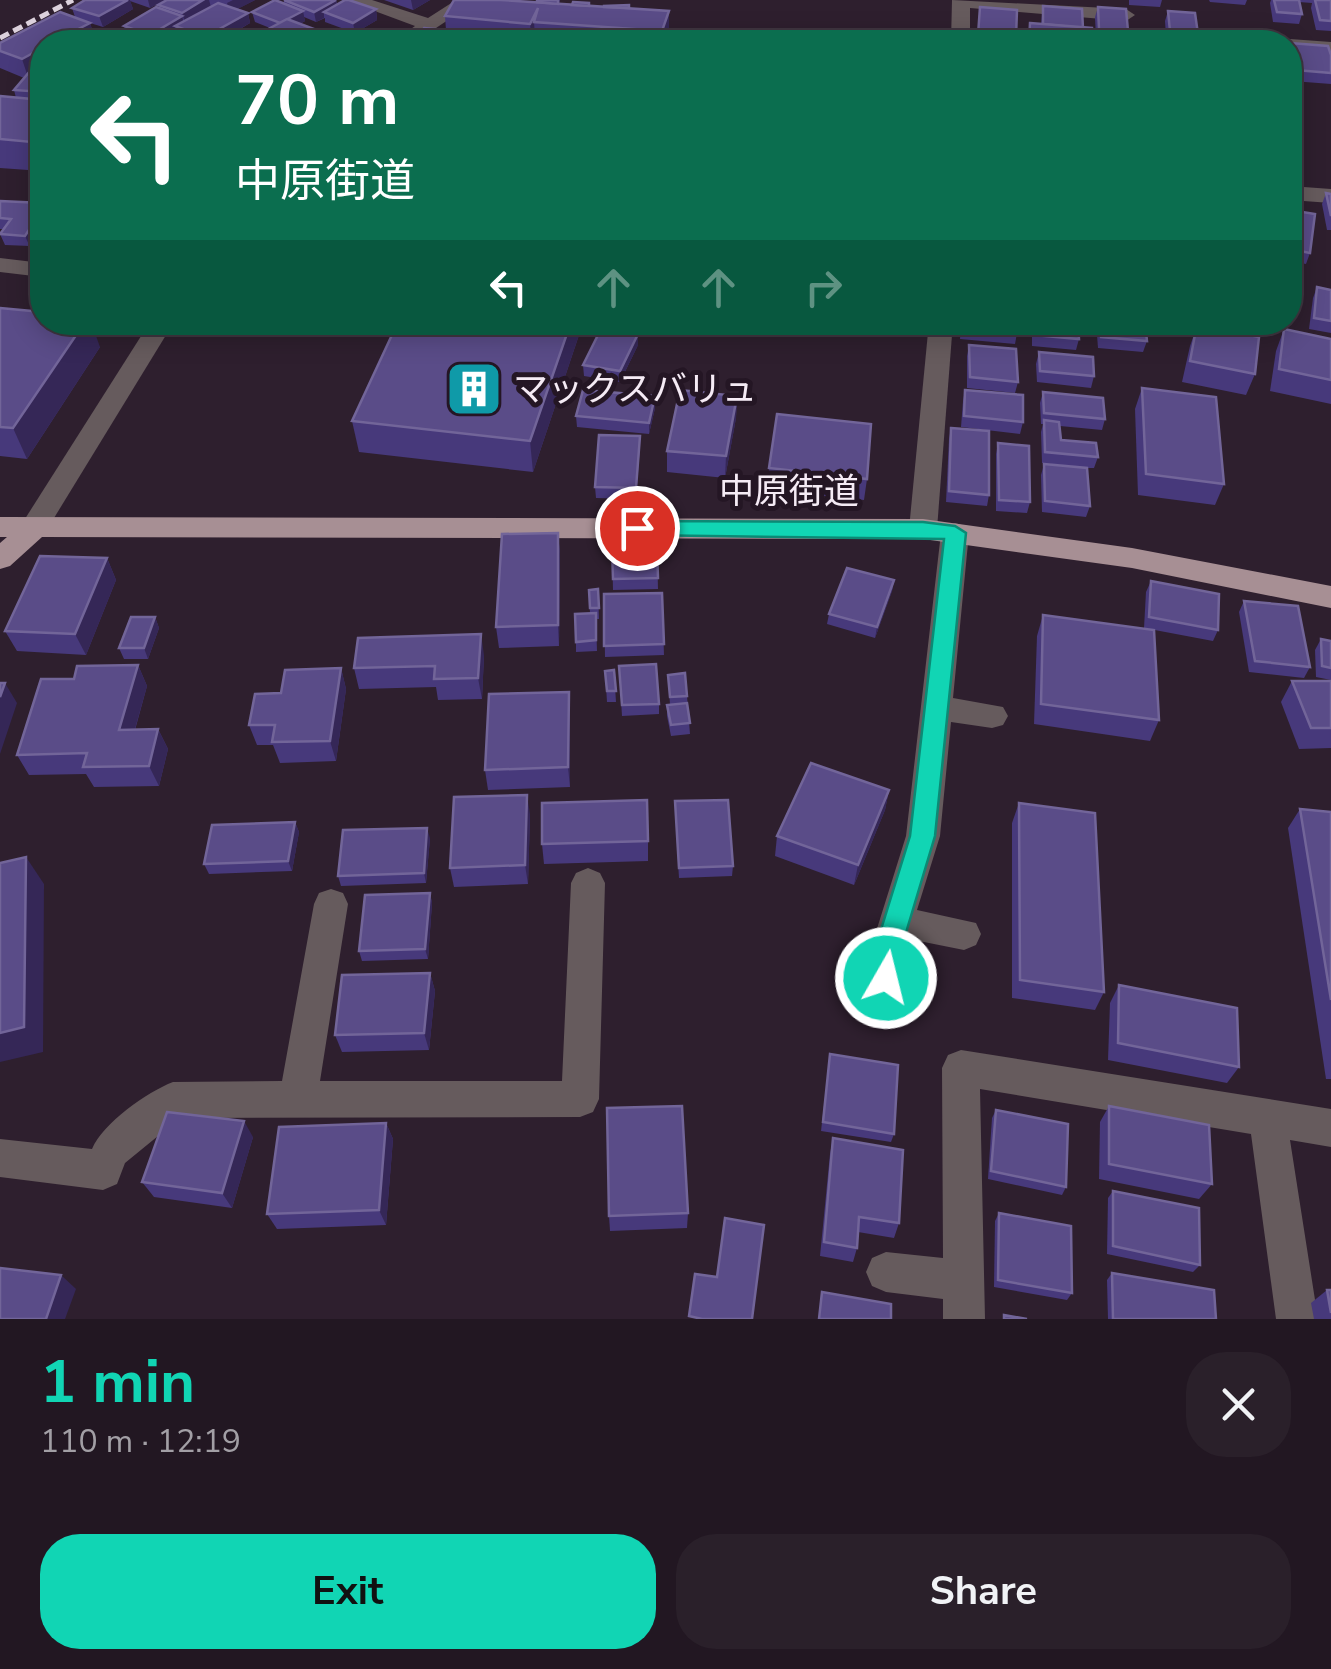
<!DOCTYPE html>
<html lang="en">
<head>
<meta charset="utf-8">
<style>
  body { margin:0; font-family:"Nunito Sans","Noto Sans JP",sans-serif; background:#2a202a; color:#f1f3f6; height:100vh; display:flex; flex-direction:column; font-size:38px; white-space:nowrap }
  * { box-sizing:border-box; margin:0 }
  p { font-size:32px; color:#a29fa5 }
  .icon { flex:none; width:55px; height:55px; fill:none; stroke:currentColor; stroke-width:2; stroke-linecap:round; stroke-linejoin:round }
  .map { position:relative; height:1319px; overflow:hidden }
  .sheet { display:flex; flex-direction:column; background:#221722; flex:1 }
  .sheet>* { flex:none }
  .guide { position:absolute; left:30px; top:30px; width:1272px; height:305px; border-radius:40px; box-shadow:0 5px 25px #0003,0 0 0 2px #3f3640; background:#0b6e4f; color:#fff; overflow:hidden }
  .pin { position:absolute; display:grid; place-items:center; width:85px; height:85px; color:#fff; margin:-42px; border:5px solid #fff; border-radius:50%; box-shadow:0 2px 10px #0007 }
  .me { position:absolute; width:110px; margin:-55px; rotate:8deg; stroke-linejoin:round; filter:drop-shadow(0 0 8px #0008) }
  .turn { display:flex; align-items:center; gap:35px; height:210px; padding:0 40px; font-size:45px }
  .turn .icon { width:130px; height:130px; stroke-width:2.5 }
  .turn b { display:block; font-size:70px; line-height:85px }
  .lanes { display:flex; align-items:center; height:95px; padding:0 40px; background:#0003; justify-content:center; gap:50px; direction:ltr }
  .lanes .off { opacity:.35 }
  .round { display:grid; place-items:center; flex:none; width:105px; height:105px; border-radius:40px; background:#2a202a }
  .head { display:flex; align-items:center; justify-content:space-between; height:170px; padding:0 40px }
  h1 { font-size:60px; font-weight:700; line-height:75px; color:#11d5b4 }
  .action { display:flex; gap:20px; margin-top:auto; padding:20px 40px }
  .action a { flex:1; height:115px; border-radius:40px; background:#11d5b4; color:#111; font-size:40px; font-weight:700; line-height:115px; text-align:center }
  .action a+a { background:#2a202a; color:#f1f3f6 }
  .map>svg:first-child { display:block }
</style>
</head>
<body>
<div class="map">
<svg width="1331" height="1319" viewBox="0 0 1331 1319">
  <rect width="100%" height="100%" fill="#2e1f2e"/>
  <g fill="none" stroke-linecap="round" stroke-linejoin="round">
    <g fill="#665b5d" fill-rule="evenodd">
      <path d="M345 0H372L428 18 456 0H478L415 42H393L415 26Z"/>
      <path d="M952 0 1126 9 1135 15 1126 21 970 8V42H951Z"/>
      <path d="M103 36 113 42H91L94 38Z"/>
      <path d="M1290 39 1331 42V54L1290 51V42H1282Z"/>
      <path d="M1290 186 1331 189V203L1290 200Z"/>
      <path d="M0 258 42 263V277L0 272Z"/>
      <path d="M150 322H174L43 536H23L19 529 23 522Z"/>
      <path d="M929 322H953L937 529 933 536H913L909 529Z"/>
      <path d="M955 523 965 526 969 533 953 698 1003 707 1008 716 1003 725 992 728 951 722 940 836 917 910 976 923 981 934 976 945 964 950 909 939 899 989 886 994 873 989 868 978 875 935 906 836 941 533 945 526Z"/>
      <path d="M588 868 600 873 605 883 599 1099 593 1112 580 1117 180 1118 125 1163 117 1184 103 1190 0 1177V1139L92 1149C103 1123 147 1092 173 1082L282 1081 314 904 319 893 331 889 343 893 348 904 320 1081H562L571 883 576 873Z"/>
      <path d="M961 1050 1331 1109V1147L1290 1140 1318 1319H1276L1251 1134 980 1089 985 1319H943V1299L886 1292 872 1286 866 1272 872 1258 886 1252 943 1258 942 1068 948 1055Z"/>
    </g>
    <path fill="#a78f94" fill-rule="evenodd" d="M0 517 923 519 1132 548 1331 586V608L1132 568 923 539 42 537 10 566 0 569V543L7 537H0Z"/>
    <path stroke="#dcd1dc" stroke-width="5" stroke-dasharray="10 5" stroke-linecap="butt" d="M0 38 73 0"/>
  </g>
  <g fill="#47397b">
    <path d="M85 0H165L150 8 130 1 133 9 103 27 90 23 96 42H42V171L0 168V96L16 98 14 90 24 78 0 68V43L75 17 72 8Z"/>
    <path d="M167 0H255L237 9 248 13 250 23 227 37 242 42H194L178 37 176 31 157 42H146L127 36 124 26 159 8 158 5Z"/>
    <path d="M284 0H336L337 4 376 9 377 20 355 33 325 22V18L316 22 304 17 305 21 300 24 270 28 255 22 252 12 284 4Z"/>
    <path d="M384 0H430L413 10Z"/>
    <path d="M537 0H560L559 4 629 8 669 31 665 42H535V37L532 42H473L475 39 459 37 460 41 446 30 445 16 537 2Z"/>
    <path d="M1129 0H1162L1160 7 1129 5Z"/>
    <path d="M1209 0H1247L1245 5 1210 2Z"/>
    <path d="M1271 0H1331V31L1316 30 1311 8 1312 3 1299 2 1302 14 1299 24 1273 22 1270 3Z"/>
    <path d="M1043 6 1083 28 1092 42H1026L1030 23 1041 24Z"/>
    <path d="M1098 7 1128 31 1125 41 1096 39 1095 17Z"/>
    <path d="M1168 11 1198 34 1195 42H1144L1146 34 1166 36 1165 21Z"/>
    <path d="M1290 43 1331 55V84L1292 81 1290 73Z"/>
    <path d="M1326 193 1331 194V230H1327L1322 204Z"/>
    <path d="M0 201 42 228V257L34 256 30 246 5 245 0 234 4 229H0Z"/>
    <path d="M1290 210 1310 253 1306 264 1290 261Z"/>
    <path d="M1317 287 1331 290V333L1309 329 1313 298Z"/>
    <path d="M0 308 100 347 27 459 0 456Z"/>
    <path d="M199 322H268L267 330 202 332Z"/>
    <path d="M282 322H322L319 331 284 330Z"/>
    <path d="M331 322H383L380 332 332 330Z"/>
    <path d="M398 322H581L582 326 533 472 359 452 352 421Z"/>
    <path d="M606 322H645L643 330 606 327Z"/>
    <path d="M961 322H1017V333L1015 344 960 339Z"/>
    <path d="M1032 322H1078L1079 339 1076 350 1032 346Z"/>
    <path d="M1096 322H1145L1147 341 1143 352 1098 348Z"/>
    <path d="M1172 322H1204L1203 325 1255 374 1246 395 1182 382 1190 346 1197 326Z"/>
    <path d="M1284 329 1331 339V404L1270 391 1276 351Z"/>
    <path d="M638 345 620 382 584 376 583 365Z"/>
    <path d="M969 345 1018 382 1015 393 967 388V356Z"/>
    <path d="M1039 352 1094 376 1091 388 1037 382 1036 364Z"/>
    <path d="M1142 388 1224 484 1215 505 1138 495 1135 409Z"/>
    <path d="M965 390 1023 422 1020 434 961 427 963 401Z"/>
    <path d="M1043 392 1105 419 1102 430 1060 426 1061 440 1098 457 1094 468H1087L1090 506 1086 517 1042 512 1041 475 1044 464 1081 467 1042 463 1041 432 1043 424H1041L1040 403Z"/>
    <path d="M737 396 736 418 725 478 667 472V451Z"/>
    <path d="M655 408 649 434 577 427 576 416Z"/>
    <path d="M951 428 989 495 987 506 946 502 949 439Z"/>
    <path d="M998 443 1030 502 1027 513 996 511V454Z"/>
    <path d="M640 447 636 499 596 498 595 487Z"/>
    <path d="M769 468 867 479 864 500 768 490Z"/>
    <path d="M558 533 560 554 559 646 499 648 496 627Z"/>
    <path d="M657 547 658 589 613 590 612 548Z"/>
    <path d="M107 558 116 580 86 655 17 651 5 631Z"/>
    <path d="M894 580 892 591 875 638 827 624 829 614Z"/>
    <path d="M1151 581 1218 630 1213 641 1144 628 1146 592Z"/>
    <path d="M598 589 599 619H596L597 651 576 652V642L590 614 589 590Z"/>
    <path d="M662 593 664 655 605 657 604 594Z"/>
    <path d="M1244 601 1310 667 1304 678 1249 672 1239 612Z"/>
    <path d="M1043 615 1159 720 1150 741 1034 724 1037 636Z"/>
    <path d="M155 617 159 628 148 659H124L119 648Z"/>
    <path d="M1321 639 1331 641V680L1316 677 1315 650Z"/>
    <path d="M484 655 482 699 438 700 436 687 359 689 354 668Z"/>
    <path d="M138 665 147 686 135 730 158 729 168 749 159 786 94 787 86 774 29 775 17 755 74 679Z"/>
    <path d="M619 666 659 704V714L622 716Z"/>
    <path d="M341 668 346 689 336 761 280 763 273 745H257L249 725 281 693Z"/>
    <path d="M614 670 616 702H607L605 671Z"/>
    <path d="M668 675 687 696 690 734 671 736 667 716V705H670Z"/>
    <path d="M1292 681H1331V748L1299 749 1281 702Z"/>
    <path d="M569 692 570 712V787L488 790 485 770Z"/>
    <path d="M889 790 885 810 854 885 775 856 777 836Z"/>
    <path d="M1019 803 1104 992 1095 1010 1012 998V823Z"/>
    <path d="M1300 809 1331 812V1079H1326L1288 828Z"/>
    <path d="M675 812 733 866 732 876 679 878Z"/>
    <path d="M530 814 528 884 454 887 450 868Z"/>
    <path d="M295 822 299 832 292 871 209 874 204 864Z"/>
    <path d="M430 838 426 883 341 886 338 876Z"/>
    <path d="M648 841V861L544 864 542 844Z"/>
    <path d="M430 893 432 903 428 959 362 961 359 951Z"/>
    <path d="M430 973 435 991 429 1050 342 1052 335 1035Z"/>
    <path d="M1119 985 1239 1067 1227 1083 1108 1060 1110 1003Z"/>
    <path d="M830 1054 894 1134 891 1142 821 1131Z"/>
    <path d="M1109 1106 1212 1184 1199 1199 1099 1179 1100 1122Z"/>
    <path d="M996 1110 1066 1187 1062 1195 988 1179 992 1118Z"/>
    <path d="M386 1123 393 1139 386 1225 277 1229 267 1214Z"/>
    <path d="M253 1137 232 1208 154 1197 142 1182Z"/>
    <path d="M833 1138 899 1223 894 1238 858 1232 857 1248 853 1262 820 1256 830 1154Z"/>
    <path d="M1113 1191 1200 1265 1193 1272 1107 1254 1108 1198Z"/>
    <path d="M688 1213 687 1228 610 1231 609 1216Z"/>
    <path d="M999 1213 1072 1293 1067 1300 994 1287 995 1221Z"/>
    <path d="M1112 1273 1216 1319H1108L1107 1280Z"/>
    <path d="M1327 1290H1331V1319H1314L1311 1303Z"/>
  </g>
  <g fill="#352757">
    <path d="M128 0H130L133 9 103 27 99 16Z"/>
    <path d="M148 0H165L150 8Z"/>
    <path d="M203 0H209L211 7 185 23 182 13Z"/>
    <path d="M233 0H255L230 13 227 3Z"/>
    <path d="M336 0 338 10 324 12V18L316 22 314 12Z"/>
    <path d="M411 0H430L413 10Z"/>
    <path d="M538 8 534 22 535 37 532 42 530 24Z"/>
    <path d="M376 9 377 20 355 33 353 23Z"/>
    <path d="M303 11 305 21 282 33 280 23Z"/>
    <path d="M669 11V31L665 42H663L662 31Z"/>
    <path d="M248 13 250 23 217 42H206L205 37Z"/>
    <path d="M182 16 185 26H175L176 31 157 42H152L150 35Z"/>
    <path d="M90 23 96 42H53Z"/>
    <path d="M458 31 459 42H452Z"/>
    <path d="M322 32 324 42H305Z"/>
    <path d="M42 48V72L29 80 22 59Z"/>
    <path d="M42 210V227L30 247 25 236Z"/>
    <path d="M85 322H91L100 347 27 459 13 428Z"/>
    <path d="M571 322H581L582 326 533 472 530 441Z"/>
    <path d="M638 334V345L620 382V371Z"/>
    <path d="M655 396V408L649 434V423Z"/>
    <path d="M737 396 736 418 725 478 726 456Z"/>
    <path d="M558 533 560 554 559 646 558 625Z"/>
    <path d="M107 558 116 580 86 655 75 634Z"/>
    <path d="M894 580 892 591 875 638 877 627Z"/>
    <path d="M155 617 159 628 148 659 144 648Z"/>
    <path d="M481 634 484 655 482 699 478 678Z"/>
    <path d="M138 665 147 686 129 750 119 730Z"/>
    <path d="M341 668 346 689 336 761 330 741Z"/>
    <path d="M5 683 17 703 0 754V697Z"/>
    <path d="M569 692 570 712V787L568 767Z"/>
    <path d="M158 729 168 749 159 786 149 766Z"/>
    <path d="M889 790 885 810 854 885 858 865Z"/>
    <path d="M527 795 530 814 528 884 525 865Z"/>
    <path d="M295 822 299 832 292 871 288 861Z"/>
    <path d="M427 828 430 838 426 883 424 873Z"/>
    <path d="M26 857 44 884 43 1052 0 1062V1033Z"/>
    <path d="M430 893 432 903 428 959 425 949Z"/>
    <path d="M430 973 435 991 429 1050 424 1033Z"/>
    <path d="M244 1121 253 1137 232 1208 222 1193Z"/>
    <path d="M386 1123 393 1139 386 1225 379 1210Z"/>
    <path d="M61 1275 76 1289 65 1319H46Z"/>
  </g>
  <g fill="#5a4c88" stroke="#726599" stroke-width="2.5">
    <path d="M85 0H128L99 16 72 8Z"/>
    <path d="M167 0H203L182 13 158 5Z"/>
    <path d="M275 0 303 11 280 23 252 12Z"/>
    <path d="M284 0H336L314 12Z"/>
    <path d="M345 0H349L376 9 353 23 324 12Z"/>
    <path d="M454 0H501L669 11 662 31 534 22 538 8 530 24 445 16Z"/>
    <path d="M537 0H558V4L537 2Z"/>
    <path d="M1274 0H1299L1302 14 1277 12Z"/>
    <path d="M1315 0H1331V21L1320 20Z"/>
    <path d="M573 2 589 3V6L572 5Z"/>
    <path d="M218 3 248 13 205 37 175 26Z"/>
    <path d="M629 5V8L604 7V6Z"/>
    <path d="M1043 6 1082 9 1083 28 1043 24Z"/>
    <path d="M156 7 182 16 150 35 124 26Z"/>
    <path d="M980 7 1017 10 1016 38 978 35Z"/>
    <path d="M1098 7 1126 9 1128 31 1099 29Z"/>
    <path d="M1168 11 1195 13 1198 34 1170 31Z"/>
    <path d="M60 12 90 23 53 42H42V48L22 59 0 51V43Z"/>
    <path d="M287 19 322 32 305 42H244Z"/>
    <path d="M1030 23 1092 28V42H1029Z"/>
    <path d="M424 28 458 31 452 42H416Z"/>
    <path d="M480 31 522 36 518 42H473Z"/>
    <path d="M219 34 242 42H203Z"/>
    <path d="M1146 34 1169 36 1170 42H1147Z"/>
    <path d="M976 36 1016 39V42H976Z"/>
    <path d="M1225 37 1263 39 1264 42H1226Z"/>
    <path d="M612 40 651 42H611Z"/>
    <path d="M1290 43 1328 46 1331 55V73L1296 70 1290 50Z"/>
    <path d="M42 57V92L14 90Z"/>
    <path d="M0 96 42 100V143L0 139Z"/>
    <path d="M1326 193 1331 194V216Z"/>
    <path d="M0 201 42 203V210L25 236 0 234 11 219 0 218Z"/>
    <path d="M1290 210 1315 214 1310 253 1290 249Z"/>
    <path d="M42 228V246L30 245Z"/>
    <path d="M1317 287 1331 290V321L1314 318Z"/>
    <path d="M0 308 42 312V322H85L13 428 0 427Z"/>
    <path d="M398 322H571L530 441 352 421Z"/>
    <path d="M963 322H1017V333L963 328Z"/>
    <path d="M1035 322H1078L1079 339 1035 335Z"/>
    <path d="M1100 322H1145L1147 341 1101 337Z"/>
    <path d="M1197 324 1259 337 1255 374 1190 361Z"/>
    <path d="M602 327 638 334 620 371 583 365Z"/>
    <path d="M1284 329 1331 339V380L1279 369Z"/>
    <path d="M969 345 1016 349 1018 382 970 377Z"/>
    <path d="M1039 352 1093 357 1094 376 1040 371Z"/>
    <path d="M1142 388 1216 397 1224 484 1146 474Z"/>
    <path d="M583 390 655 396 649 423 576 416Z"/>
    <path d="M680 390 737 396 726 456 667 451Z"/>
    <path d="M965 390 1023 395V422L964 416Z"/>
    <path d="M1043 392 1103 398 1105 419 1044 413Z"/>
    <path d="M777 414 871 424 867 479 769 468Z"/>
    <path d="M1044 420 1059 422 1061 440 1096 443 1098 457 1045 452Z"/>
    <path d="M951 428 989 431V495L949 491Z"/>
    <path d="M599 435 640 436 636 488 595 487Z"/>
    <path d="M998 443 1029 446 1030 502 999 500Z"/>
    <path d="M1044 464 1087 468 1090 506 1045 501Z"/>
    <path d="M558 533V625L496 627 502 534Z"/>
    <path d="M657 547 658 578 613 579 612 548Z"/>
    <path d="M40 556 107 558 75 634 5 631Z"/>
    <path d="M847 568 894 580 877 627 829 614Z"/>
    <path d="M1151 581 1219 594 1218 630 1149 617Z"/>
    <path d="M598 589 599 608H590L589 590Z"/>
    <path d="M662 593 664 644 604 646V594Z"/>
    <path d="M1244 601 1298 606 1310 667 1255 661Z"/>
    <path d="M596 613V640L576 642 575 614Z"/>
    <path d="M1043 615 1154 630 1159 720 1041 704Z"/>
    <path d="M131 617H155L144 648H119Z"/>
    <path d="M481 634 478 678 434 679 435 666 354 668 358 638Z"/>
    <path d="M1321 639 1331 641V668L1322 666Z"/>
    <path d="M656 664 659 704 622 705 619 666Z"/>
    <path d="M138 665 119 730 158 729 149 766 83 767 87 753 17 755 41 679H74L77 666Z"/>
    <path d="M341 668 330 741 272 742 275 725H249L255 694 281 693 285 670Z"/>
    <path d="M614 670 616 691H607L605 671Z"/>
    <path d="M685 673 687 696 670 697 668 675Z"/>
    <path d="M1292 681H1331V728H1311Z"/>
    <path d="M0 683H5L0 697Z"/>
    <path d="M569 692 568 767 485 770 489 694Z"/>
    <path d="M687 703 690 723 671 725 667 705Z"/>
    <path d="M811 763 889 790 858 865 777 836Z"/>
    <path d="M527 795 525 865 450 868 454 797Z"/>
    <path d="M647 800 648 841 542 844V803Z"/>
    <path d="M728 800 733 866 679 868 675 801Z"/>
    <path d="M1019 803 1095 813 1104 992 1020 980Z"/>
    <path d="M1300 809 1331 812V1000Z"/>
    <path d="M295 822 288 861 204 864 212 825Z"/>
    <path d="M427 828 424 873 338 876 343 830Z"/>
    <path d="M26 857 24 1027 0 1033V863Z"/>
    <path d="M430 893 425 949 359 951 365 895Z"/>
    <path d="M430 973 424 1033 335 1035 342 975Z"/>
    <path d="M1119 985 1237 1008 1239 1067 1118 1043Z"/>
    <path d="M830 1054 898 1065 894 1134 823 1122Z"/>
    <path d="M682 1106 688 1213 609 1216 607 1108Z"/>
    <path d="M1109 1106 1209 1125 1212 1184 1109 1164Z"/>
    <path d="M996 1110 1068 1124 1066 1187 991 1171Z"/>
    <path d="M167 1112 244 1121 222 1193 142 1182Z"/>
    <path d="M386 1123 379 1210 267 1214 279 1127Z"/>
    <path d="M833 1138 903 1150 899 1223 859 1217 857 1248 824 1242Z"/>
    <path d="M1113 1191 1199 1208 1200 1265 1113 1246Z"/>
    <path d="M999 1213 1071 1226 1072 1293 998 1280Z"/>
    <path d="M725 1218 764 1225 752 1319H702L689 1316 695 1274 717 1277Z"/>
    <path d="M0 1268 61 1275 46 1319H0Z"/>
    <path d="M1112 1273 1214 1290 1216 1319H1113Z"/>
    <path d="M1327 1290H1331V1313Z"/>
    <path d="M822 1292 891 1304V1319H819Z"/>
    <path d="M1004 1315 1027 1319H1004Z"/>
  </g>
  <path fill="#11d5b4" stroke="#0b8a75" stroke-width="2.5" d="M637 521 923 522 955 526 966 533 935 836 905 936 896 987 886 991 877 987 873 978 879 936 910 836 944 539 637 535 627 528Z"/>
  <defs>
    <g id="building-square" transform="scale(2.875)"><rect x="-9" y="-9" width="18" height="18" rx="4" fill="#0f9aa8" stroke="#241624"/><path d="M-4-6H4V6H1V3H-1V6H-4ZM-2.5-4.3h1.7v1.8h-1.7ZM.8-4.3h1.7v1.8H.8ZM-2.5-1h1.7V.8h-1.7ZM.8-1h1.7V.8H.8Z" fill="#fff"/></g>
  </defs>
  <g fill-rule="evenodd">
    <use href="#building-square" x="474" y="389"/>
  </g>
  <g text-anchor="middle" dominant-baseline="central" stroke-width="10" stroke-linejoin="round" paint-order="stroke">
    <g font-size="35" fill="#f5ebf5" stroke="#241624" text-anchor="start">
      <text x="513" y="389">マックスバリュ</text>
    </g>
    <g font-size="35" fill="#f5ebf5" stroke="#241624">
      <text x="789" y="491">中原街道</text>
    </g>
  </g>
</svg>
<div class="pin" style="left:637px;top:528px;background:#d93025"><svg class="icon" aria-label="arrive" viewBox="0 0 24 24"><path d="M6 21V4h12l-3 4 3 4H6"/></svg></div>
<svg class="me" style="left:886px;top:978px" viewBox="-20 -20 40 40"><circle r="17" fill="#11d5b4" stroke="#fff" stroke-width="3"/><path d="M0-11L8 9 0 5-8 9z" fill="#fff"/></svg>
<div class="guide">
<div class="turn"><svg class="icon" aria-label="left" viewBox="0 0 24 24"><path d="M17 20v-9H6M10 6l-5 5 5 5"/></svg><div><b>70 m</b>中原街道</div></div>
<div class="lanes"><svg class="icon" aria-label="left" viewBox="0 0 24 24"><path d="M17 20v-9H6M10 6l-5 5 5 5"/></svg><svg class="icon off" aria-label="ahead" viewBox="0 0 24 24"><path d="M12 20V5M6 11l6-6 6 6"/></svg><svg class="icon off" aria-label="ahead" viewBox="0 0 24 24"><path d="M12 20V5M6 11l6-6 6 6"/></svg><svg class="icon off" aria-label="right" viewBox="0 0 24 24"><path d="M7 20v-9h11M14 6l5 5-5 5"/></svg></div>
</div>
</div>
<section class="sheet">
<div class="head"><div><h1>1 min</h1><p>110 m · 12:19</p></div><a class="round"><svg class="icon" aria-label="close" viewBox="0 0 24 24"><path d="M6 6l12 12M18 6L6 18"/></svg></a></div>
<div class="action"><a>Exit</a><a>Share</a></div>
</section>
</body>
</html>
